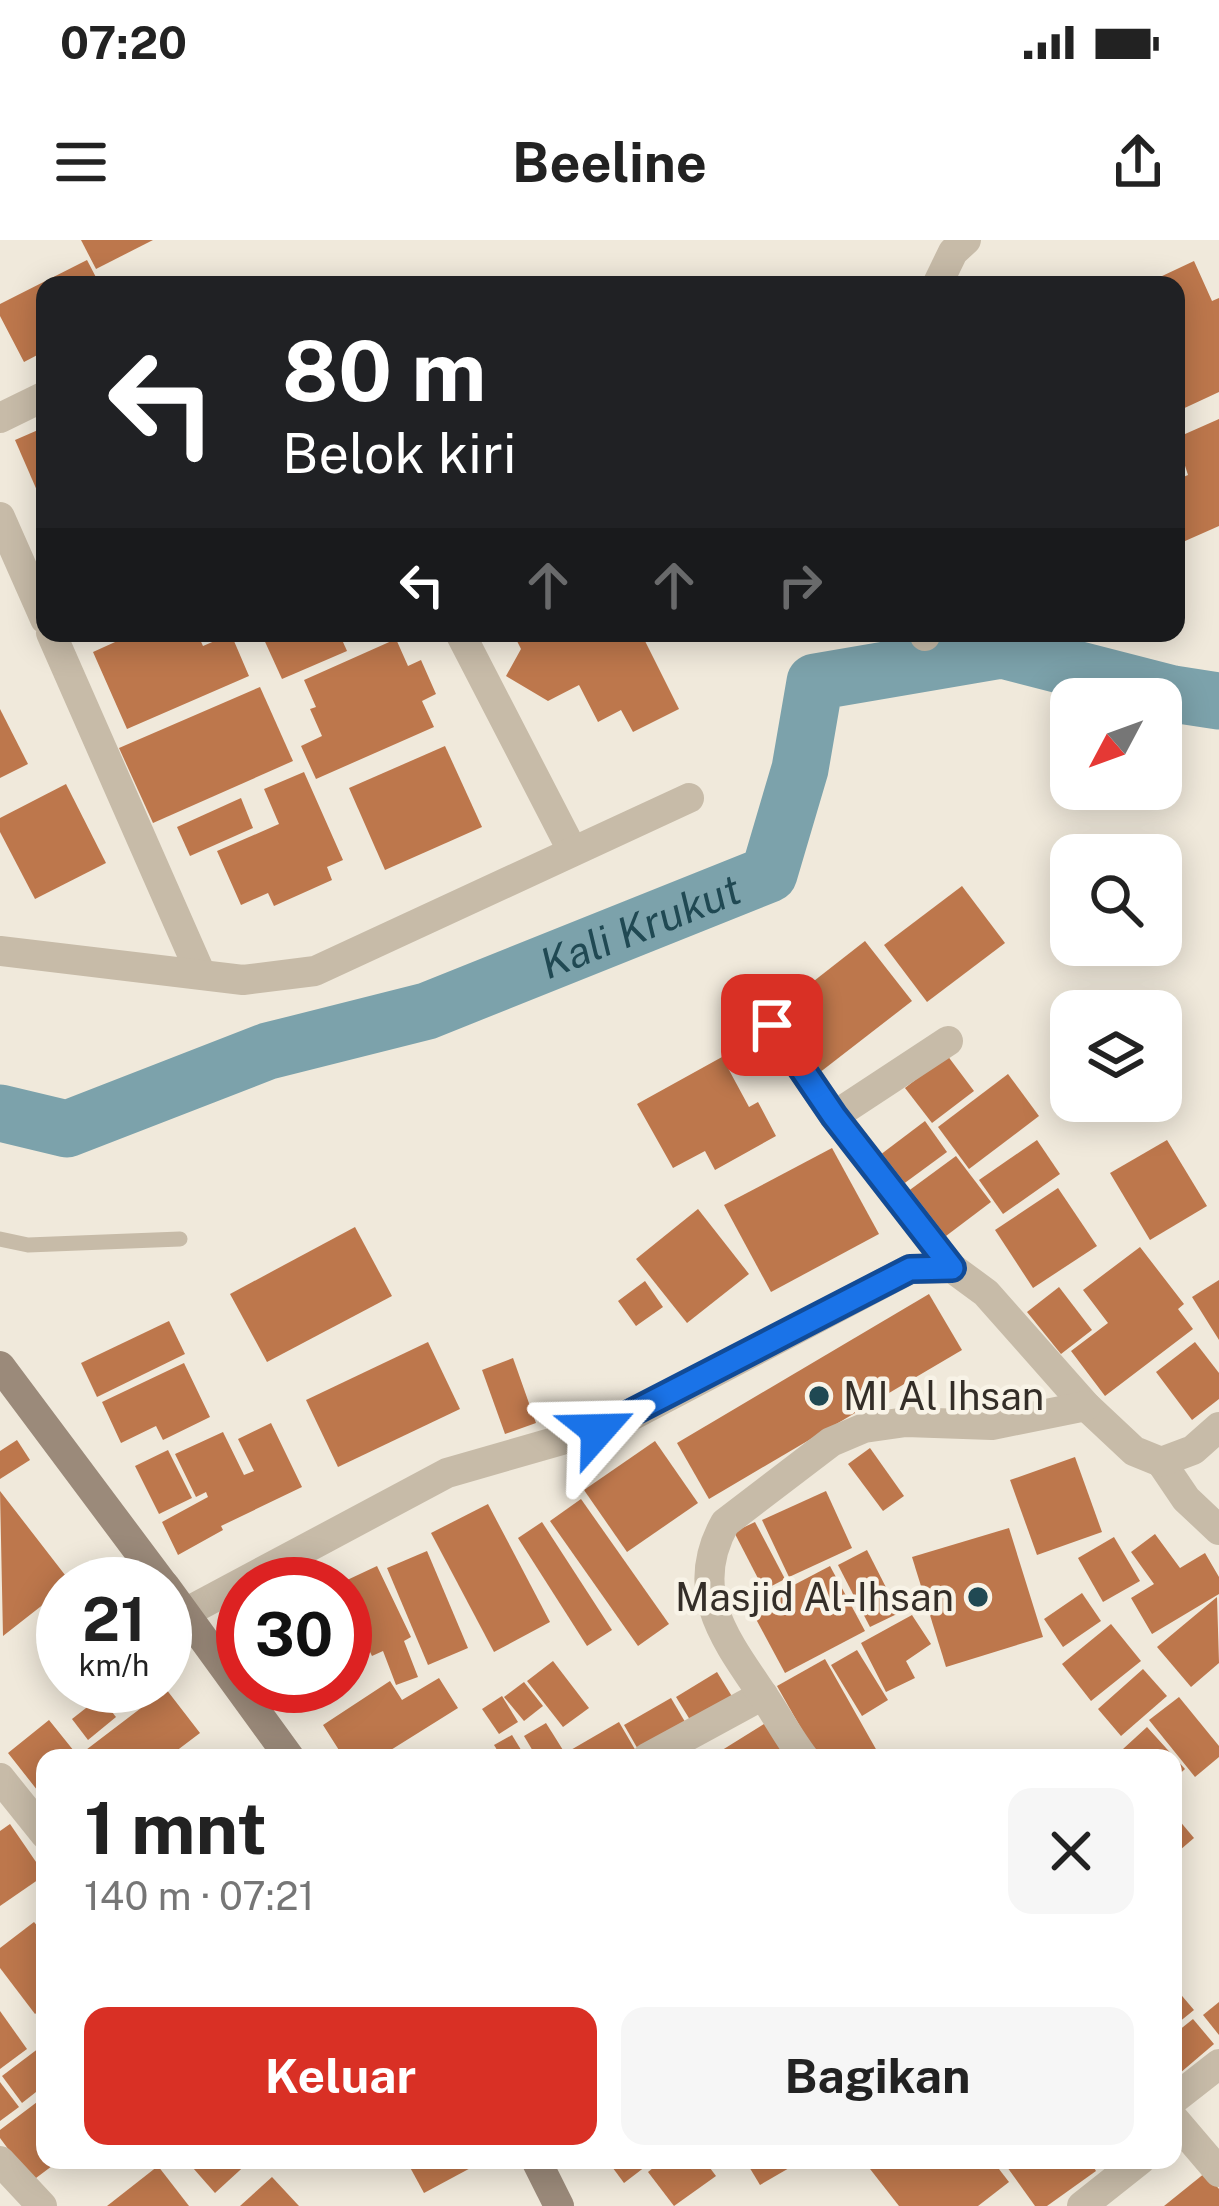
<!DOCTYPE html>
<html lang="id">
<head>
<meta charset="utf-8">
<style>
  body { margin:0; font-family:"Public Sans",sans-serif; background:#f6f6f6; color:#222; height:100vh; display:flex; flex-direction:column; font-size:45px; white-space:nowrap }
  * { box-sizing:border-box; margin:0 }
  p { font-size:39px; color:#767676 }
  .icon { flex:none; width:66px; height:66px; fill:none; stroke:currentColor; stroke-width:2; stroke-linecap:round; stroke-linejoin:round }
  .map { position:relative; flex:1; overflow:hidden }
  .panel { position:absolute; left:36px; top:1509px; width:1146px; height:420px; display:flex; flex-direction:column; background:#fff; border-radius:24px; box-shadow:0 6px 30px #0003 }
  .panel>* { flex:none }
  .top-card { position:absolute; left:36px; top:36px; width:1149px; height:366px; border-radius:24px; box-shadow:0 6px 30px #0003; background:#202124; color:#fff; overflow:hidden }
  .needle { width:78px; rotate:229deg }
  .buttons { position:absolute; left:1050px; top:438px; display:grid; gap:24px }
  .buttons a { display:grid; place-items:center; width:132px; height:132px; border-radius:24px; background:#fff; box-shadow:0 6px 30px #0003; font-size:60px }
  .speed { position:absolute; left:36px; top:1317px; display:flex; gap:24px; font-size:60px; font-weight:700; text-align:center }
  .speed>* { display:grid; place-content:center; width:156px; height:156px; border-radius:50%; background:#fff; box-shadow:0 6px 30px #0003; line-height:1 }
  .speed small { font-size:30px; font-weight:400 }
  .speed .limit { border:18px solid #d22; background:#fff; color:#111 }
  .pin { position:absolute; display:grid; place-items:center; width:102px; height:102px; color:#fff; margin:-51px; border-radius:24px; box-shadow:0 6px 18px #0006 }
  .me { position:absolute; width:132px; margin:-66px; rotate:65deg; stroke-linejoin:round; filter:drop-shadow(0 0 9px #0008) }
  .turn { display:flex; align-items:center; gap:42px; height:252px; padding:0 48px; font-size:54px }
  .turn .icon { width:156px; height:156px; stroke-width:2.5 }
  .turn b { display:block; font-size:84px; line-height:102px }
  .lanes { display:flex; align-items:center; height:114px; padding:0 48px; background:#0003; justify-content:center; gap:60px; direction:ltr }
  .lanes .off { opacity:.35 }
  .round { display:grid; place-items:center; flex:none; width:126px; height:126px; border-radius:24px; background:#f6f6f6 }
  .headline { display:flex; align-items:center; justify-content:space-between; height:204px; padding:0 48px }
  h1 { font-size:72px; font-weight:700; line-height:90px }
  .action { display:flex; gap:24px; margin-top:auto; padding:24px 48px }
  .action a { flex:1; height:138px; border-radius:24px; background:#d93025; color:#fff; font-size:48px; font-weight:700; line-height:138px; text-align:center }
  .action a+a { background:#f6f6f6; color:#222 }
  .status { display:flex; justify-content:space-between; align-items:center; height:84px; padding:0 60px; background:#fff; direction:ltr }
  .status svg { height:33px; fill:currentColor }
  header { display:flex; justify-content:space-between; align-items:center; height:156px; padding:0 48px; background:#fff; font-size:54px; font-weight:700 }
  .map>svg:first-child { display:block }
</style>
</head>
<body>
<div class="status"><b>07:20</b><svg viewBox="0 0 49 12"><path d="M0 12V9h3v3zM5 12V6h3v6zM10 12V3h3v9zM15 12V0h3v12zM26 1h20v11H26zM47 4h2v5h-2z"/></svg></div>
<header><svg class="icon" aria-label="menu" viewBox="0 0 24 24"><path d="M4 6h16M4 12h16M4 18h16"/></svg>Beeline<svg class="icon" aria-label="share" viewBox="0 0 24 24"><path d="M12 15V3M7 8l5-5 5 5M5 13v7h14v-7"/></svg></header>
<div class="map">
<svg width="1219" height="1966" viewBox="0 0 1219 1966">
  <rect width="100%" height="100%" fill="#f0e9db"/>
  <g fill="none" stroke-linecap="round" stroke-linejoin="round">
    <path stroke="#7ca2ab" stroke-width="57" id="s1" d="M0 873 67 889 268 811 427 771 769 634 800 529 815 442 1002 410 1173 454 1219 461"/>
  </g>
  <g fill="#bd774c">
    <path d="M81 0H153L96 29Z"/>
    <path d="M87 20 100 45H45V111L24 122 0 76V64Z"/>
    <path d="M1194 21 1212 61 1219 58V152L1176 172V45H1143Z"/>
    <path d="M1219 179V286L1176 305V240L1188 235 1176 198Z"/>
    <path d="M45 187V269L15 200Z"/>
    <path d="M135 393H197L203 406 231 394 249 436 127 489 93 412Z"/>
    <path d="M261 393H339L347 411 282 439Z"/>
    <path d="M513 393H641L679 469 633 492 621 470 598 482 579 445 548 461 506 436 521 409Z"/>
    <path d="M396 399 408 426 421 420 436 454 422 461 434 487 316 539 301 506 322 496 310 469 316 467 304 440Z"/>
    <path d="M260 447 293 521 153 583 119 508Z"/>
    <path d="M0 469 28 524 0 538Z"/>
    <path d="M445 506 482 587 385 630 349 548Z"/>
    <path d="M304 532 343 620 327 627 332 640 274 666 268 653 241 665 217 611 279 584 264 549Z"/>
    <path d="M66 544 106 623 35 659 0 592V578Z"/>
    <path d="M241 558 253 588 190 616 177 587Z"/>
    <path d="M962 646 1005 703 927 762 884 705Z"/>
    <path d="M865 701 912 761 819 833 773 773Z"/>
    <path d="M947 815 974 851 932 883 905 848Z"/>
    <path d="M722 817 749 867 758 862 776 896 715 930 705 911 673 928 637 864Z"/>
    <path d="M1008 834 1039 876 969 929 938 887Z"/>
    <path d="M925 881 947 912 902 945 880 915Z"/>
    <path d="M1037 900 1060 934 1003 974 979 940Z"/>
    <path d="M1167 900 1207 966 1150 1000 1110 933Z"/>
    <path d="M832 908 879 994 771 1052 724 965Z"/>
    <path d="M956 916 991 962 942 999 907 952Z"/>
    <path d="M1058 948 1097 1006 1033 1048 995 990Z"/>
    <path d="M698 969 749 1034 687 1083 636 1019Z"/>
    <path d="M355 987 392 1056 267 1122 230 1054Z"/>
    <path d="M1140 1007 1184 1064 1178 1069 1193 1089 1105 1156 1071 1111 1108 1083 1083 1050Z"/>
    <path d="M1219 1040V1100L1192 1057Z"/>
    <path d="M645 1041 663 1067 636 1086 618 1061Z"/>
    <path d="M1059 1047 1092 1090 1061 1114 1027 1072Z"/>
    <path d="M929 1054 962 1110 709 1259 677 1203Z"/>
    <path d="M169 1081 185 1114 97 1157 81 1123Z"/>
    <path d="M428 1102 460 1169 338 1227 306 1160Z"/>
    <path d="M1195 1102 1219 1133V1159L1192 1180 1156 1132Z"/>
    <path d="M513 1118 536 1183 505 1194 482 1130Z"/>
    <path d="M184 1123 210 1177 163 1200 156 1186 121 1203 102 1162Z"/>
    <path d="M271 1183 302 1247 221 1286 223 1290 178 1315 162 1282 208 1257 206 1252 196 1257 175 1214 223 1192 244 1235 254 1231 238 1199Z"/>
    <path d="M17 1200 30 1220 0 1239V1211Z"/>
    <path d="M655 1201 698 1263 627 1312 584 1250Z"/>
    <path d="M870 1208 904 1256 883 1271 848 1224Z"/>
    <path d="M168 1210 192 1258 159 1274 135 1226Z"/>
    <path d="M1075 1217 1102 1292 1037 1315 1010 1240Z"/>
    <path d="M0 1251 72 1344H63V1349L3 1396Z"/>
    <path d="M826 1251 852 1308 789 1337 762 1280Z"/>
    <path d="M581 1259 669 1384 638 1406 550 1281Z"/>
    <path d="M488 1264 550 1382 494 1412 431 1293Z"/>
    <path d="M542 1282 612 1390 587 1406 518 1298Z"/>
    <path d="M755 1282 785 1339 764 1350 734 1292Z"/>
    <path d="M1009 1288 1043 1397 946 1427 912 1317Z"/>
    <path d="M1155 1294 1180 1328 1205 1313 1219 1337V1354L1152 1394 1131 1358 1154 1344 1131 1312Z"/>
    <path d="M1114 1297 1140 1341 1103 1362 1078 1318Z"/>
    <path d="M867 1310 899 1373 870 1387 838 1325Z"/>
    <path d="M427 1311 468 1408 428 1425 387 1328Z"/>
    <path d="M377 1326 411 1397 404 1401 418 1437 396 1445 383 1411 372 1416 345 1361V1341Z"/>
    <path d="M830 1326 865 1391 785 1433 750 1368Z"/>
    <path d="M243 1349V1392L224 1361Z"/>
    <path d="M1082 1353 1101 1381 1063 1407 1044 1379Z"/>
    <path d="M1217 1357 1219 1423 1191 1447 1157 1407Z"/>
    <path d="M912 1375 931 1404 906 1421 915 1438 886 1452 861 1403Z"/>
    <path d="M1111 1384 1141 1421 1091 1461 1062 1424Z"/>
    <path d="M857 1410 888 1460 862 1476 831 1425Z"/>
    <path d="M825 1419 877 1511 865 1518H818L777 1446Z"/>
    <path d="M553 1421 589 1468 563 1487 527 1441Z"/>
    <path d="M1143 1429 1167 1456 1121 1496 1098 1469Z"/>
    <path d="M717 1432 736 1463 695 1488 676 1457Z"/>
    <path d="M439 1438 458 1468 378 1518H344L323 1485 390 1441 402 1460Z"/>
    <path d="M524 1442 543 1466 524 1481 504 1457Z"/>
    <path d="M278 1446H334L297 1472Z"/>
    <path d="M166 1449 200 1493 167 1518H45V1560L8 1513 49 1480 78 1516Z"/>
    <path d="M502 1456 518 1482 499 1494 482 1469Z"/>
    <path d="M100 1457 116 1477 88 1500 72 1479Z"/>
    <path d="M1179 1457 1219 1506V1517L1195 1537 1149 1480Z"/>
    <path d="M671 1458 691 1492 643 1518 624 1485Z"/>
    <path d="M775 1477 801 1518H722L719 1512Z"/>
    <path d="M619 1482 640 1518H573L569 1511Z"/>
    <path d="M546 1483 568 1518H537L524 1496Z"/>
    <path d="M1147 1487 1185 1529 1173 1540V1518H1132L1123 1509Z"/>
    <path d="M512 1495 526 1518H502L494 1505Z"/>
    <path d="M1173 1573 1194 1598 1173 1616Z"/>
    <path d="M10 1584 45 1635 0 1666V1591Z"/>
    <path d="M34 1682 45 1695V1766L35 1774 0 1728V1708Z"/>
    <path d="M1177 1750 1194 1770 1173 1787V1753Z"/>
    <path d="M1219 1762V1795L1203 1775Z"/>
    <path d="M0 1771 27 1809 0 1829Z"/>
    <path d="M1193 1779 1214 1804 1173 1839V1795Z"/>
    <path d="M39 1808 45 1816V1845L22 1863 2 1836Z"/>
    <path d="M0 1842 19 1867 0 1881Z"/>
    <path d="M45 1856V1920H60L32 1941 0 1898V1890Z"/>
    <path d="M186 1920H251L215 1953Z"/>
    <path d="M406 1920H476L478 1924 424 1953Z"/>
    <path d="M607 1920H654L624 1943Z"/>
    <path d="M663 1920H704L716 1936 674 1966 648 1932Z"/>
    <path d="M745 1920H803L760 1945Z"/>
    <path d="M863 1920H992L1009 1942 978 1966H899Z"/>
    <path d="M1002 1920H1089L1096 1931 1047 1966H1035Z"/>
    <path d="M158 1926 189 1966H107Z"/>
    <path d="M1205 1933 1219 1949V1966H1164Z"/>
    <path d="M272 1937 299 1966H240Z"/>
  </g>
  <g fill="none" stroke-linecap="round" stroke-linejoin="round">
    <path stroke="#c7bba8" stroke-width="15" d="M0 999 28 1005 180 999"/>
    <g stroke="#c7bba8" stroke-width="30">
      <path d="M937 45 953 12 966 0"/>
      <path d="M0 178 45 156"/>
      <path d="M0 277 45 379"/>
      <path d="M51 393 200 732"/>
      <path d="M460 393 572 610"/>
      <path d="M924 393 925 396"/>
      <path d="M0 711 243 740 315 731 689 558"/>
      <path d="M772 785 834 876 952 1028"/>
      <path d="M834 876 948 801"/>
      <path d="M1161 1222 1186 1259 1219 1290"/>
      <path d="M185 1373 447 1233 614 1185 910 1029 952 1028 986 1053 1086 1166 1134 1211 1161 1222 1193 1210 1219 1187"/>
      <path d="M647 1518 763 1455"/>
      <path d="M804 1518C789 1498 777 1476 763 1455 725 1399 687 1351 725 1283L831 1202 864 1188 906 1182 992 1185 1086 1166"/>
      <path d="M0 1538 45 1594"/>
      <path d="M1173 1860 1219 1824"/>
      <path d="M1173 1878 1219 1932"/>
      <path d="M0 1921 42 1966"/>
      <path d="M1082 1966 1140 1920"/>
    </g>
    <g stroke="#9b8a7a" stroke-width="30">
      <path d="M0 1126 163 1344"/>
      <path d="M165 1346 290 1518"/>
      <path d="M536 1920 559 1966"/>
    </g>
  </g>
  <g fill="none" stroke-linecap="round" stroke-linejoin="round">
    <g stroke="#114b97" stroke-width="30">
      <path id="route" d="M598 1190 910 1029 952 1028 834 876 772 785"/>
    </g>
    <use href="#route" stroke="#1a73e8" stroke-width="21"/>
  </g>
  <g fill="#204953" stroke="#f8f3e7" stroke-width="4.5">
    <circle cx="819" cy="1156" r="12"/>
    <circle cx="978" cy="1357" r="12"/>
  </g>
  <g text-anchor="middle" dominant-baseline="central" stroke-width="9" stroke-linejoin="round" paint-order="stroke">
    <g font-size="39" fill="#342e28" stroke="#f8f3e7" text-anchor="start">
      <text x="843" y="1156">MI Al Ihsan</text>
      <text x="954" y="1357" text-anchor="end">Masjid Al-Ihsan</text>
    </g>
    <g font-size="42" font-style="italic" fill="#204953" stroke="#f8f3e7">
      <text stroke="none"><textPath href="#s1" startOffset="678">Kali Krukut</textPath></text>
    </g>
  </g>
</svg>
<div class="buttons">
<a><svg class="needle" viewBox="-14 -14 28 28"><path d="M0-13l5 13h-10z" fill="#e53935"/><path d="M0 13l5-13h-10z" fill="#767676"/></svg></a>
<a><svg class="icon" aria-label="search" viewBox="0 0 24 24"><circle cx="10" cy="10" r="6"/><path d="M15 15l6 6"/></svg></a>
<a><svg class="icon" aria-label="layers" viewBox="0 0 24 24"><path d="M12 4l9 5-9 5-9-5zM3 14l9 5 9-5"/></svg></a>
</div>
<div class="speed"><div>21<small>km/h</small></div><div class="limit">30</div></div>
<div class="pin" style="left:772px;top:785px;background:#d93025"><svg class="icon" aria-label="arrive" viewBox="0 0 24 24"><path d="M6 21V4h12l-3 4 3 4H6"/></svg></div>
<svg class="me" style="left:598px;top:1190px" viewBox="-20 -20 40 40"><path d="M0-17L14 15 0 8-14 15z" fill="#1a73e8" stroke="#fff" stroke-width="4"/></svg>
<div class="top-card">
<div class="turn"><svg class="icon" aria-label="left" viewBox="0 0 24 24"><path d="M17 20v-9H6M10 6l-5 5 5 5"/></svg><div><b>80 m</b>Belok kiri</div></div>
<div class="lanes"><svg class="icon" aria-label="left" viewBox="0 0 24 24"><path d="M17 20v-9H6M10 6l-5 5 5 5"/></svg><svg class="icon off" aria-label="ahead" viewBox="0 0 24 24"><path d="M12 20V5M6 11l6-6 6 6"/></svg><svg class="icon off" aria-label="ahead" viewBox="0 0 24 24"><path d="M12 20V5M6 11l6-6 6 6"/></svg><svg class="icon off" aria-label="right" viewBox="0 0 24 24"><path d="M7 20v-9h11M14 6l5 5-5 5"/></svg></div>
</div>
<section class="panel">
<div class="headline"><div><h1>1 mnt</h1><p>140 m · 07:21</p></div><a class="round"><svg class="icon" aria-label="close" viewBox="0 0 24 24"><path d="M6 6l12 12M18 6L6 18"/></svg></a></div>
<div class="action"><a>Keluar</a><a>Bagikan</a></div>
</section>
</div>
</body>
</html>
